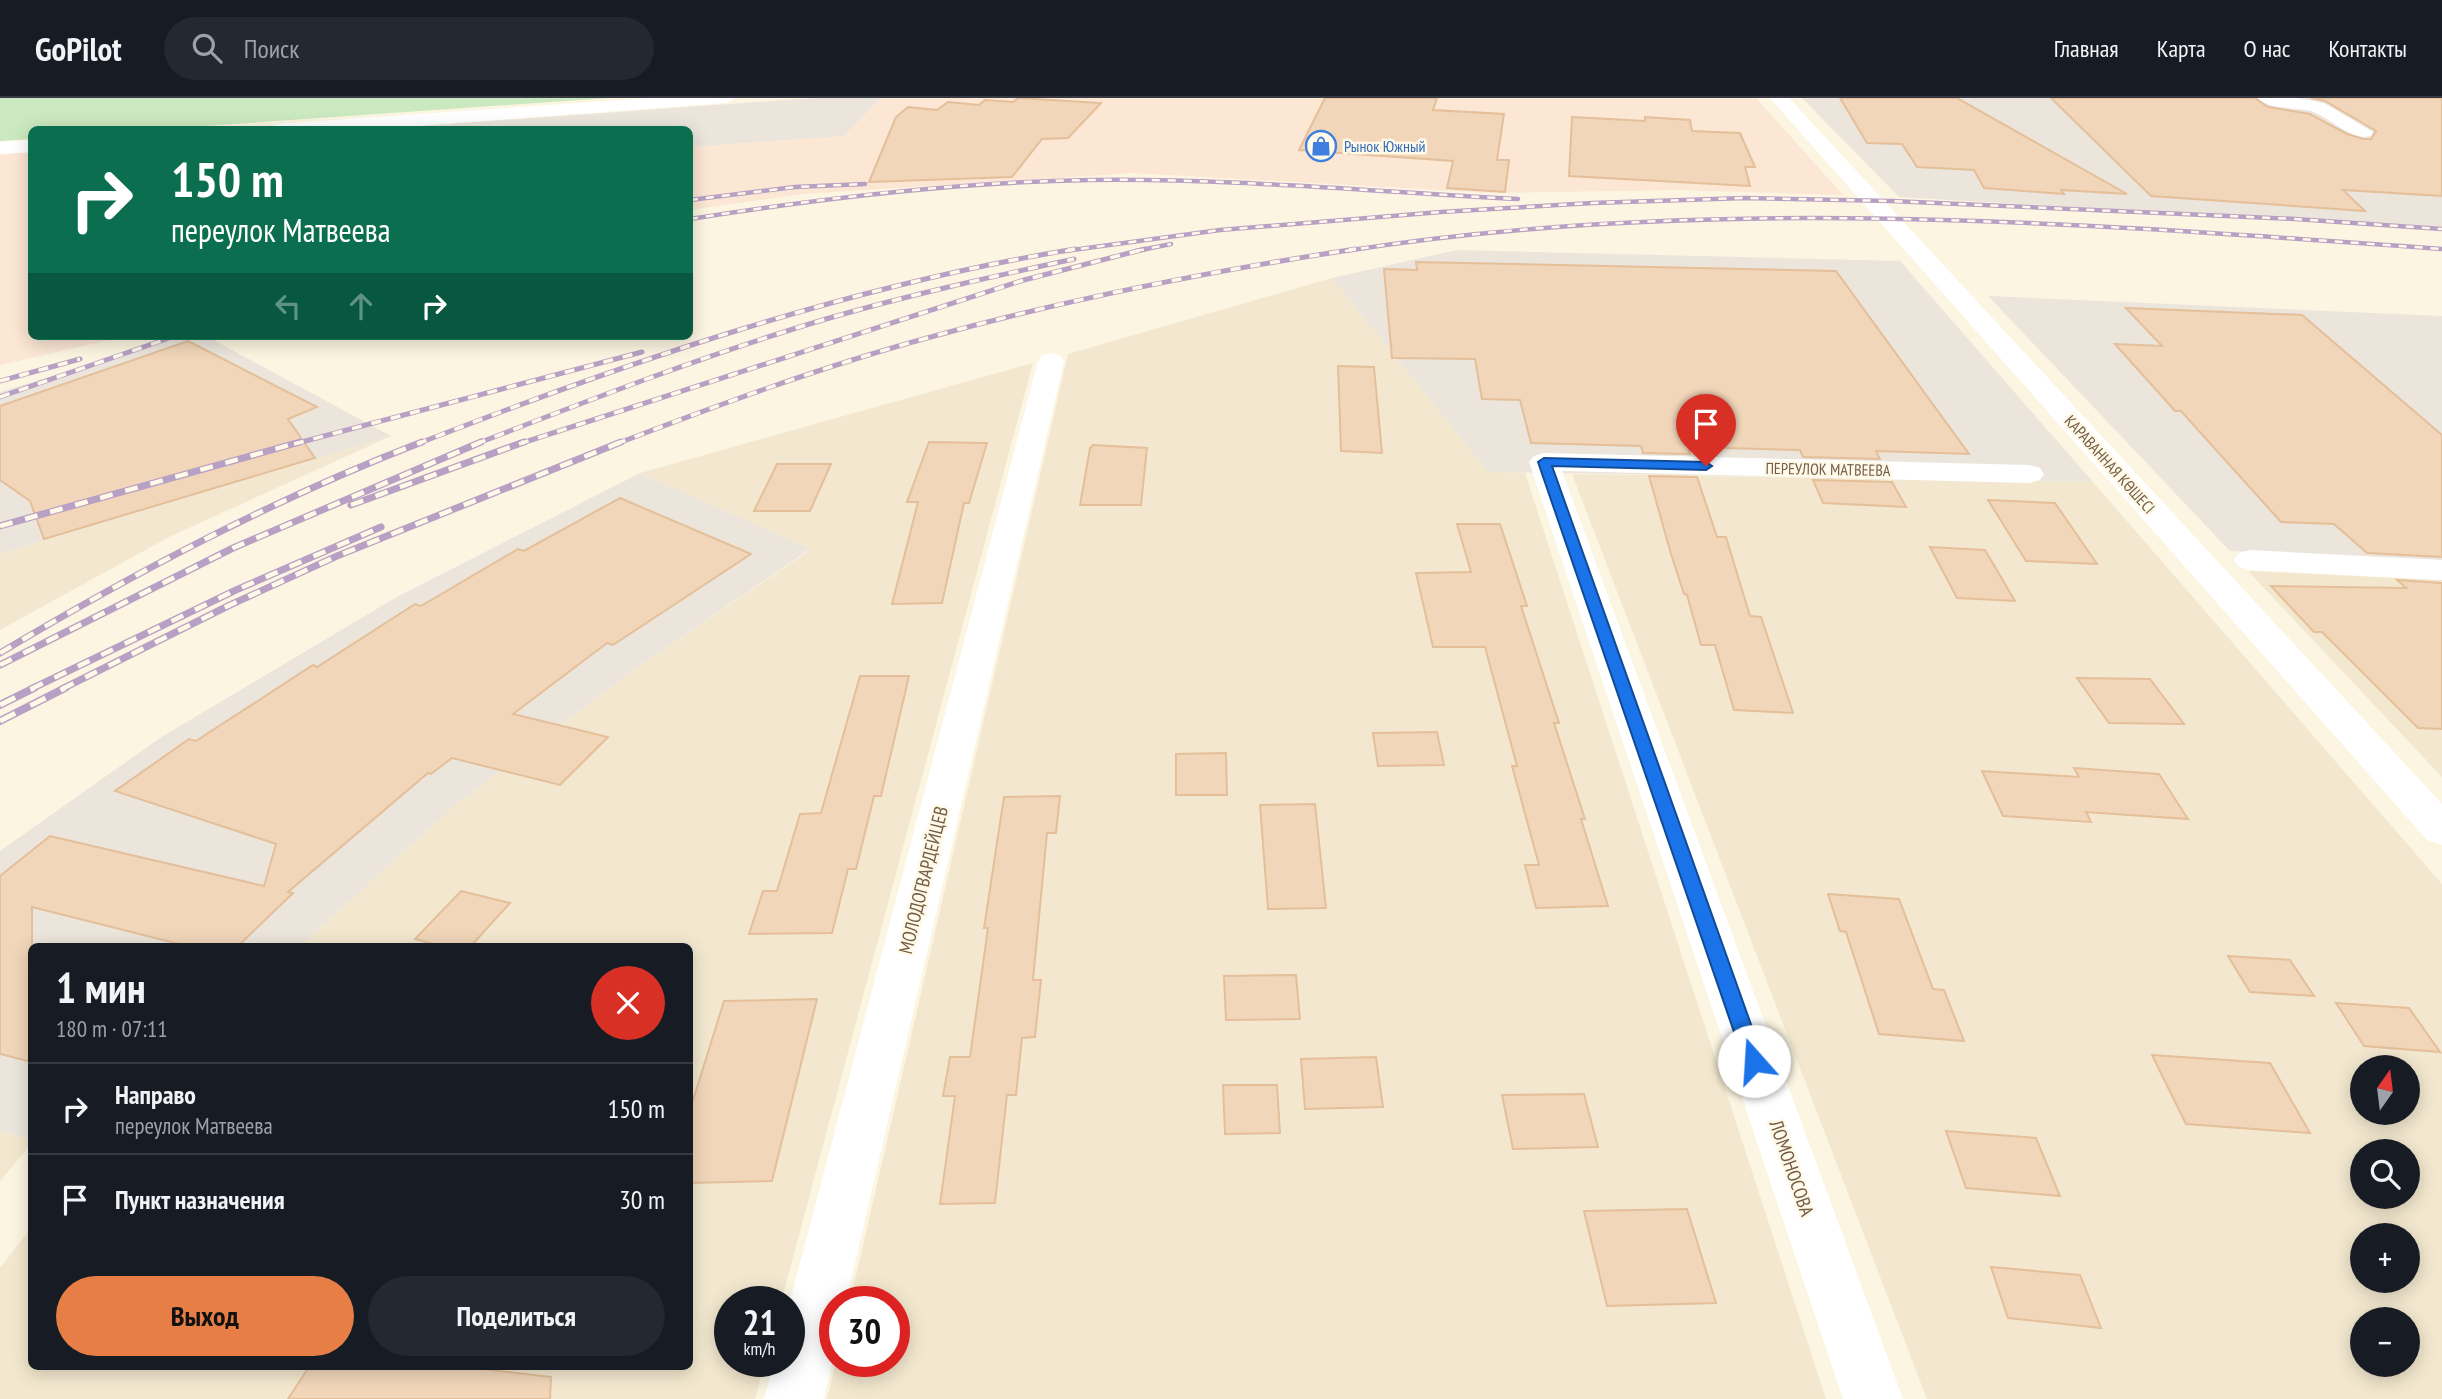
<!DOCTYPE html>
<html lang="ru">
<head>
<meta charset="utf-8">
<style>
  body { margin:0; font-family:"PT Sans Narrow",sans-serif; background:#242831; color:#f1f3f6; height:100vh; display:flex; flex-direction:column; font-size:26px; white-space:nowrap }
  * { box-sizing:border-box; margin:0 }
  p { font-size:23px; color:#9ea1a6 }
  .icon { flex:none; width:38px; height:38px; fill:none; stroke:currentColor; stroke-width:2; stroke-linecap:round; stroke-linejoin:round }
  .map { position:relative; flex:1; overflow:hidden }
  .sheet { position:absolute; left:28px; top:845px; width:665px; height:427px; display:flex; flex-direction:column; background:#171b24; border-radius:10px; box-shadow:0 4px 18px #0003 }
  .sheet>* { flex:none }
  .banner { position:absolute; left:28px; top:28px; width:665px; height:214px; border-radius:10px; box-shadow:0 4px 18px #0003; background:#0b6e4f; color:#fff; overflow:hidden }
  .needle { width:46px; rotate:14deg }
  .controls { position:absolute; left:2350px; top:957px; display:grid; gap:14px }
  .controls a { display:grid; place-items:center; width:70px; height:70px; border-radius:50%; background:#171b24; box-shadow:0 4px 18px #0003; font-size:35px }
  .speed { position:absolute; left:714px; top:1188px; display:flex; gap:14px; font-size:35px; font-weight:700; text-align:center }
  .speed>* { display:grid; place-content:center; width:91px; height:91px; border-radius:50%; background:#171b24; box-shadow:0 4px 18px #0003; line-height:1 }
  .speed small { font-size:18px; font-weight:400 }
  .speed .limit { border:10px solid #d22; background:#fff; color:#111 }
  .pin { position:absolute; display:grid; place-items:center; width:60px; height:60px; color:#fff; margin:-72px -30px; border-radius:50% 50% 50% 0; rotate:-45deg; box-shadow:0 0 7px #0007 }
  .pin .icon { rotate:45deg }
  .me { position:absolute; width:77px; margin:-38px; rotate:341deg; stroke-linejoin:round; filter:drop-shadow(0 0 5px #0008) }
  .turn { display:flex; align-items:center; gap:24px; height:147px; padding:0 28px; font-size:32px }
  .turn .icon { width:91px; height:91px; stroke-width:2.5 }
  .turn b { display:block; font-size:49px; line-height:60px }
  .lanes { display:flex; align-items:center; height:66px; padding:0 28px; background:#0003; justify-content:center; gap:35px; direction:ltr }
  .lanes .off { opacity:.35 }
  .round { display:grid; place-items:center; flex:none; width:74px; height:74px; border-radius:37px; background:#242831 }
  .head { display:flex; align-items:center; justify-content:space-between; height:119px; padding:0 28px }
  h1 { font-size:42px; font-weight:800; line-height:52px }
  .primary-button { display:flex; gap:14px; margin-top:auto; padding:14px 28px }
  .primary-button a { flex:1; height:80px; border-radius:42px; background:#e67e46; color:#111; font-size:28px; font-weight:800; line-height:80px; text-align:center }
  .primary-button a+a { background:#242831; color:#f1f3f6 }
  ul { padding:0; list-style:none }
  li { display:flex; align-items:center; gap:21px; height:91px; padding:0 28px; border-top:2px solid #363941 }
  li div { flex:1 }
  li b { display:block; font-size:26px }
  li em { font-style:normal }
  header { display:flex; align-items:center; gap:42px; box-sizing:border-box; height:98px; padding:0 35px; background:#171b24; border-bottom:2px solid #363941 }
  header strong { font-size:33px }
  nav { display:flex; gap:38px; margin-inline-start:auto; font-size:24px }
  .search { width:490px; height:63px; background:#242831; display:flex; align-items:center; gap:18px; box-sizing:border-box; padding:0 24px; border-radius:38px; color:#9ea1a6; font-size:26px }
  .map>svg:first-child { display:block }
</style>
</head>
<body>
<header>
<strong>GoPilot</strong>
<div class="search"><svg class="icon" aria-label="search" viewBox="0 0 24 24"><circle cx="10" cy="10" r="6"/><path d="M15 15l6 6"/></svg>Поиск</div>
<nav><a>Главная</a><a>Карта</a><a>О нас</a><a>Контакты</a></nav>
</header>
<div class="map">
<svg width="2442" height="1301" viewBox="0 0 2442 1301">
  <rect width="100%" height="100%" fill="#fcf5e1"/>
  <g fill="#f3e8cf" fill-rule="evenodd">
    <path d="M1332 180 1488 374 1525 375 1826 1301H827L836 1264H894V1204H850L1068 256Z"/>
    <path d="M1033 265 781 1204H730V1264H765L755 1301H0V1170L31 1130 32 1269H690V849H299L453 709 632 573 810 452 640 375Z"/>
    <path d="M391 338 169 439 0 532V456Z"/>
    <path d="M1572 376 2093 384 2442 786V1301H1927ZM2362 970H2408V1015H2362ZM2362 1054H2408V1099H2362ZM2362 1138H2408V1183H2362ZM2362 1222H2408V1267H2362Z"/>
    <path d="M2248 473 2442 482V679Z"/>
    <path d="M0 1033 31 1041 32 1045 0 1083Z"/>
  </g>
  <g fill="#fce6d4">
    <path d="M881 0H1756L1843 97 1679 92 1493 95 1134 75 803 96 690 112V49L844 38Z"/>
    <path d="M31 54 32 238H127L0 267V57Z"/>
  </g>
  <g fill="#ebe5dc">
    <path d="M815 0H881L844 38 690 49V32H361Z"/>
    <path d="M1802 0H2442V130L1899 99Z"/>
    <path d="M1457 152 1900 163 2093 384 1488 374 1332 180Z"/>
    <path d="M1988 198 2442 218V462L2230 453Z"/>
    <path d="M186 238H206L391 338 0 456V294Z"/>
    <path d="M640 375 810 451 632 573 453 709 299 849H32L31 1041 0 1033V753L160 640 395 500Z"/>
  </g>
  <path fill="#cbe9c0" d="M0 0H609L161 31 32 32 31 41 0 43Z"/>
  <g fill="#f1d6b9" stroke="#e4bf99" stroke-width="2">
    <path d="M1018 0 1101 5 1068 40 1042 41 1012 79 869 84 896 19 908 9 937 12 948 4 979 7 985 2 1013 4Z"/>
    <path d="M1325 0H1437L1433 12 1504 16 1497 62H1509L1505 94 1447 90 1453 63 1299 52Z"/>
    <path d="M1840 0H1957L2127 96 2061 92 2064 96 1984 90 1974 72 1917 69 1902 46 1867 45Z"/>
    <path d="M2051 0H2255L2268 9 2310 16 2347 36 2363 41H2371L2376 33 2325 3 2311 0H2442V98L2343 92 2365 113 2151 98Z"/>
    <path d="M1572 19 1645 23V19L1690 22 1692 33 1740 35 1755 69H1745L1750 88 1569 78Z"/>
    <path d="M1416 164 1836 173 1969 356 1876 353 1880 361 1803 359 1800 352 1688 349 1690 356 1643 355 1641 348 1531 345 1520 302 1482 301 1475 261 1392 260 1384 171 1417 172Z"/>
    <path d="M2126 210 2302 217 2442 337V459L2367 455 2334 426 2281 424 2181 313H2175L2115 246 2162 248Z"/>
    <path d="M188 243 317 309 288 321 315 360 44 441 30 403 0 382V308Z"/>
    <path d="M1338 268 1374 269 1382 355 1341 353Z"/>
    <path d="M929 344 987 345 969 405H964L942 505 892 506 918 404H907Z"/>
    <path d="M1093 347 1147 350 1141 407H1080L1090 350Z"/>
    <path d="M777 366H831L810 413H754Z"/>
    <path d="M1649 378 1697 379 1717 439H1726L1750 518 1761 519 1793 615 1734 612 1715 547H1701L1687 497 1684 496 1671 456Z"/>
    <path d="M1813 382 1892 384 1906 409 1823 405Z"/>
    <path d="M620 400 751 456 613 547 607 545 513 616 608 639 560 687 452 660 431 676 428 675 288 794 293 795 237 849H191L32 809V964L0 956V778L50 738 264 788 276 746 115 693 189 641 196 643 313 567 317 569 415 506 421 508 518 451 524 453Z"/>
    <path d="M1988 402 2055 405 2097 466 2026 463Z"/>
    <path d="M1457 426H1500L1527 508H1521L1559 625H1554L1585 721H1581L1608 808 1536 810 1525 767H1539L1512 668H1517L1485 549H1433L1416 475 1471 474Z"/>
    <path d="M1930 449 1985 452 2015 503 1957 500Z"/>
    <path d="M2397 482 2442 485V631L2418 630 2322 534H2314L2271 488 2406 490Z"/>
    <path d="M860 578H909L881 698H874L856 771H848L832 835 749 836 763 793H777L800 716 821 715Z"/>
    <path d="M2077 580 2150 581 2184 626 2109 625Z"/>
    <path d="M1437 634 1444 667 1378 668 1373 635Z"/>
    <path d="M1226 655 1227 697H1176V656Z"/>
    <path d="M2074 670 2159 676 2188 721 2086 714 2091 724 2003 718 1982 673 2079 679Z"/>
    <path d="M1060 698 1056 735H1047L1033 882H1041L1035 939 1022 940 1016 997H1007L995 1105 940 1106 955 998H943L950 959H970L988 830H984L1004 699Z"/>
    <path d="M1315 706 1326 810 1268 811 1260 707Z"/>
    <path d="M461 793 510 805 470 849H444L415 841Z"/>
    <path d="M1828 796 1899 801 1933 891 1944 892 1964 943 1879 936 1846 834 1840 833Z"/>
    <path d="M2228 858 2290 862 2314 898 2250 894Z"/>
    <path d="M1296 877 1300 921 1226 922 1224 878Z"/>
    <path d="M817 901 772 1083 690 1085V1012L724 903Z"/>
    <path d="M2336 905 2409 910 2440 954 2364 948Z"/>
    <path d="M2152 957 2270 965 2310 1035 2186 1026Z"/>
    <path d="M1376 959 1383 1009 1305 1011 1301 961Z"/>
    <path d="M1223 987H1277L1280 1035 1225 1036Z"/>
    <path d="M1584 996 1598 1049 1513 1051 1502 997Z"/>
    <path d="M1946 1033 2036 1040 2060 1098 1966 1090Z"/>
    <path d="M1687 1111 1716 1205 1607 1208 1584 1113Z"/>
    <path d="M1991 1169 2080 1177 2101 1230 2008 1220Z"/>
    <path d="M309 1269H466L551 1279 550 1301H288Z"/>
  </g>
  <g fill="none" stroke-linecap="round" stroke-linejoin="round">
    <g fill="#fff" fill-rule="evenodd">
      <path d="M2258 0H2297L2324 5 2373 34 2371 38C2350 43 2330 19 2311 13 2296 9 2268 12 2258 0Z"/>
      <path d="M1051 255 1060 257 1064 263 846 1204H835V1253L824 1301H764L774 1264H789V1207L1038 263 1042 257Z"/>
      <path d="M1544 355 2029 367 2040 370 2044 376 2040 382 2029 385 1562 373 1903 1301H1843L1529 364 1534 358Z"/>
      <path d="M2250 452 2442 462V482L2250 472 2239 469 2234 462 2239 455Z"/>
    </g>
    <g fill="#fff" fill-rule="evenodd">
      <path d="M650 0H735L726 5 361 32H267L276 26Z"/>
      <path d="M1770 0H1789L2442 706V747L2427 742Z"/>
      <path d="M32 42V54L0 56V44Z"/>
    </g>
    <g stroke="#b8a0c4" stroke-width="4.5">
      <g id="rail-far3">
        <path d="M690 102 795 89 865 86"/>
        <path d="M690 121C823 100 956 84 1090 82 1233 80 1375 94 1518 101"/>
        <path d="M1065 153 1220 132 1441 114 1593 105 1745 100 1891 103 2295 121 2442 131"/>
        <path d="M1136 153 1171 146"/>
        <path d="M1345 153C1708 96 2077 125 2442 151"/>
      </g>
    </g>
    <g stroke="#b8a0c4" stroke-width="5">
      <g id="rail-far2">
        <path d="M0 283 80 261"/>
        <path d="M0 299 175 238"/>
        <path d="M294 346 642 254"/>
        <path d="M417 346C630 263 849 188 1075 151"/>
        <path d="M476 346C592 301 708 256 826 221 908 197 991 179 1074 161"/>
        <path d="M519 346 1024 182 1145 151"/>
        <path d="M616 346C718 307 821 269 927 240 1068 201 1211 173 1356 151"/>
      </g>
    </g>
    <g stroke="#b8a0c4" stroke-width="7">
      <g id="rail-far1">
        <path d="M351 407 524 344"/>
        <path d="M0 428 300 344"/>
        <path d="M0 555C136 474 274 401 422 344"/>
        <path d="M0 567 233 450 481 344"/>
        <path d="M31 591 236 492 381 429"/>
        <path d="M62 591 230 507 337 458 621 344"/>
      </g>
    </g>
    <g stroke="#b8a0c4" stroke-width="8">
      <g id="rail">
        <path d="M0 607 34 590"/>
        <path d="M0 623 65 590"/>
      </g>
    </g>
    <use href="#rail-far3" stroke="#fff9e7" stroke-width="2.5" stroke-dasharray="8" stroke-linecap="butt"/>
    <use href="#rail-far2" stroke="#fff9e7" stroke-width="3.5" stroke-dasharray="10" stroke-linecap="butt"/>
    <use href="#rail-far1" stroke="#fff9e7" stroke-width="4.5" stroke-dasharray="13" stroke-linecap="butt"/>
    <use href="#rail" stroke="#fff9e7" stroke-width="5" stroke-dasharray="17" stroke-linecap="butt"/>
  </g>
  <path fill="#1a73e8" stroke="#114b97" stroke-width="2" d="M1544 360 1706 364 1712 368 1706 372 1552 368 1764 963 1761 969 1754 971 1747 969 1744 963 1538 364Z"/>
  <defs>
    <g id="shop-ring" transform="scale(1.575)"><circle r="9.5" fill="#fff9e7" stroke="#3f7fe0" stroke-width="1.5"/><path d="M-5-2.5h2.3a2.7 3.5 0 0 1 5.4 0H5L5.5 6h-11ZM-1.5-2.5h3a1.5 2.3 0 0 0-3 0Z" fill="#3f7fe0"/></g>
  </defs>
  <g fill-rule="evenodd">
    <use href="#shop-ring" x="1321" y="48"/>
  </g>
  <g text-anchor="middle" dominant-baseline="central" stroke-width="5" stroke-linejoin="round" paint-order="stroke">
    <g font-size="16" fill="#366cbe" stroke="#fff9e7" text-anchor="start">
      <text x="1344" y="48">Рынок Южный</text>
    </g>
    <g font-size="16" fill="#735d48" stroke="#fff9e7">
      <text transform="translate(2110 366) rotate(48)">КАРАВАННАЯ КӨШЕСІ</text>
      <text transform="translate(1828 371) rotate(1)">ПЕРЕУЛОК МАТВЕЕВА</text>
    </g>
    <g font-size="19" fill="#735d48" stroke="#fff9e7">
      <text transform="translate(923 782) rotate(-76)">МОЛОДОГВАРДЕЙЦЕВ</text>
      <text transform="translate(1792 1070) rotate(71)">ЛОМОНОСОВА</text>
    </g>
  </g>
</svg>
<div class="controls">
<a><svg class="needle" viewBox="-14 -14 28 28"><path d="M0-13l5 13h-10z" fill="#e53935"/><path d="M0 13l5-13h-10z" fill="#9ea1a6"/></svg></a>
<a><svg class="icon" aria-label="search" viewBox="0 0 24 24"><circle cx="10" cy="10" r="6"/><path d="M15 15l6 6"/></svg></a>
<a>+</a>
<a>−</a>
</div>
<div class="speed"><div>21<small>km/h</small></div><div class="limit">30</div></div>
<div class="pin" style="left:1706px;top:368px;background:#d93025"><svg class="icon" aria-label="arrive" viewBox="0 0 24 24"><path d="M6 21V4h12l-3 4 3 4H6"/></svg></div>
<svg class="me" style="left:1754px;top:963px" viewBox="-20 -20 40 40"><circle r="19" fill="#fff"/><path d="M0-13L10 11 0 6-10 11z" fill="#1a73e8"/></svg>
<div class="banner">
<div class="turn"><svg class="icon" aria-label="right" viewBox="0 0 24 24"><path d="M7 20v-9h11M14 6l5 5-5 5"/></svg><div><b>150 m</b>переулок Матвеева</div></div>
<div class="lanes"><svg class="icon off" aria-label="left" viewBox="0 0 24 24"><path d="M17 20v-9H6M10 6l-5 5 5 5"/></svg><svg class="icon off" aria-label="ahead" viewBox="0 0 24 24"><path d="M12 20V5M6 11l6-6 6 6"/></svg><svg class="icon" aria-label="right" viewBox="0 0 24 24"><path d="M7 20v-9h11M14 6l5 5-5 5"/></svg></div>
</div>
<section class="sheet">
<div class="head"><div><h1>1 мин</h1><p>180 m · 07:11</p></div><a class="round" style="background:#d93025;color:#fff"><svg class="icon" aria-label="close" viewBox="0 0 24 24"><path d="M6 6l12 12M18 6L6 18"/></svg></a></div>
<ul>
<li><svg class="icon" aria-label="right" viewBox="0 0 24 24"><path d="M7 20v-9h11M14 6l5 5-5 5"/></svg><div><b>Направо</b><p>переулок Матвеева</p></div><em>150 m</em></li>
<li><svg class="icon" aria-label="arrive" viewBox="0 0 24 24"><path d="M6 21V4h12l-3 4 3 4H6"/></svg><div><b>Пункт назначения</b></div><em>30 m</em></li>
</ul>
<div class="primary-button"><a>Выход</a><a>Поделиться</a></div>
</section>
</div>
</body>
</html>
